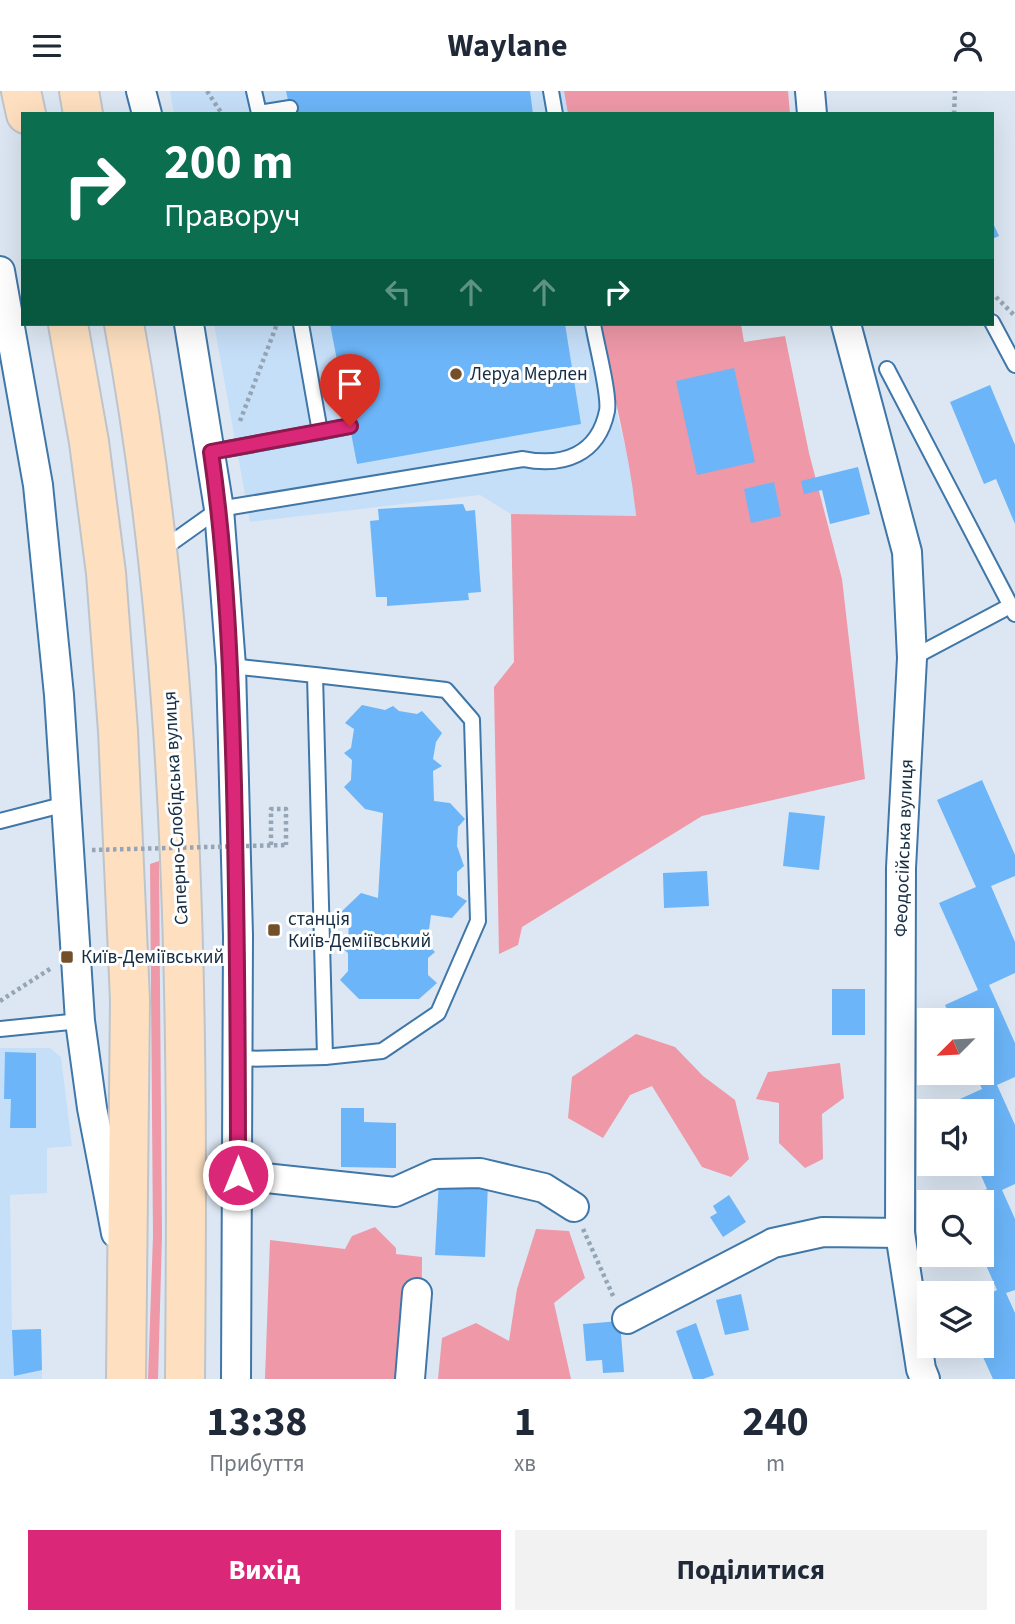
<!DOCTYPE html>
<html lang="uk">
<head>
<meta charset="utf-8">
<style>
  body { margin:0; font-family:"Source Sans 3",sans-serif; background:#f2f2f3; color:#1f2937; height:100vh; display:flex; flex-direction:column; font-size:26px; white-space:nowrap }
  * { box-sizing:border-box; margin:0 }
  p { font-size:23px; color:#747a83 }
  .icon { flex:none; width:38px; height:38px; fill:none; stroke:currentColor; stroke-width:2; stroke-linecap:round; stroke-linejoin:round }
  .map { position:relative; height:1288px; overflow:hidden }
  .panel { display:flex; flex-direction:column; background:#fff; flex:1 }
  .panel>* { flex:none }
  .guide { position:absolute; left:21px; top:21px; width:973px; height:214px; border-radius:0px; box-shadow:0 7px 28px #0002; background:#0b6e4f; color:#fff; overflow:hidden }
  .needle { width:46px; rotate:246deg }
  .fabs { position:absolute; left:917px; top:917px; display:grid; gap:14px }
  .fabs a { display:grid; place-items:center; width:77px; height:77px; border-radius:0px; background:#fff; box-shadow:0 7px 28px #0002; font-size:35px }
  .pin { position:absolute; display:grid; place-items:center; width:60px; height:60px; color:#fff; margin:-72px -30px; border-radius:50% 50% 50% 0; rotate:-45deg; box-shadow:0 0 7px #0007 }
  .pin .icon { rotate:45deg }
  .me { position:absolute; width:77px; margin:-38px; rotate:0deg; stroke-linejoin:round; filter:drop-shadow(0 0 5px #0008) }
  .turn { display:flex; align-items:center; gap:24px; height:147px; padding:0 28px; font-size:32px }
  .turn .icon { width:91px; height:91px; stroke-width:2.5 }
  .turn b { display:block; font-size:49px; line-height:60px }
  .lanes { display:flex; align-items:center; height:66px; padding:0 28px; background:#0003; justify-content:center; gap:35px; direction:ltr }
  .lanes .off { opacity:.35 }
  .eta { display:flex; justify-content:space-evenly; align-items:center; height:119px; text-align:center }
  .eta b { font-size:42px; font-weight:700; line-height:49px }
  .cta { display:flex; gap:14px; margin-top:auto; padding:14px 28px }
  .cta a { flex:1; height:80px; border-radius:0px; background:#db2777; color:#fff; font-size:28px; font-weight:700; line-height:80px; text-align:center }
  .cta a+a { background:#f2f2f3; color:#1f2937 }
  header { display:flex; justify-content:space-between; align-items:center; height:91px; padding:0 28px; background:#fff; font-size:32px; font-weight:700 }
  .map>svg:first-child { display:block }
</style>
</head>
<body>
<header><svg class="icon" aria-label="menu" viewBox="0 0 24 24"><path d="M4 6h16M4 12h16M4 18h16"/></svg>Waylane<svg class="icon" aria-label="person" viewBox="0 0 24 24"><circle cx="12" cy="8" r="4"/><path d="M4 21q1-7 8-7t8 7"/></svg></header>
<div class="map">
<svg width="1015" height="1288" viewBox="0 0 1015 1288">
  <rect width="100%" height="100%" fill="#dce7f3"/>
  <g fill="#c6dff8">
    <path d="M170 0H564L568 23H174Z"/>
    <path d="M214 233H600L611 300 632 382 636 426 511 423 480 404 250 431Z"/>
    <path d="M0 957H50L61 966 72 1055 47 1057V1102L10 1104 12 1239 41 1238 42 1288H0Z"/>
  </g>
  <g fill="#ee98a8">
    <path d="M564 0H788L790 23H568Z"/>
    <path d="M600 233H741L744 251 785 245 809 362 842 488 865 688 702 725 522 836 518 854 499 863 494 596 514 571 511 423 636 425C630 360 611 298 600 233Z"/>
    <path d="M159 770 162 1145 158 1288H148L153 1145 150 773Z"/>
    <path d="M636 943 675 956 703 985 735 1009 749 1068 731 1086 702 1076 652 995 630 1004 603 1047 568 1027 572 986Z"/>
    <path d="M840 972 844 1007 822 1023 823 1068 805 1077 779 1052V1012L756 1008 768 981Z"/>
    <path d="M375 1136 396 1157V1163L422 1166 421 1288H265L270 1149 345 1158 352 1145Z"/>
    <path d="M536 1138 569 1140 585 1187 554 1212 571 1288H438L442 1247 476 1232 509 1250 517 1198Z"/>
  </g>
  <g fill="#6cb5f8">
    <path d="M286 0H530L533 23H291Z"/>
    <path d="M992 130 999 145 992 148Z"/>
    <path d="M330 233H565L581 333 357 373Z"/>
    <path d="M734 277 755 371 697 384 676 290Z"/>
    <path d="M990 294 1015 354V433L996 388 984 393 950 311Z"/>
    <path d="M858 376 870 423 830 433 822 399 804 403 801 390Z"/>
    <path d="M774 391 781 425 751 432 744 398Z"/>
    <path d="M463 413 466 420 475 419 481 501 468 502 469 509 387 515V506H376L370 430 379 429 378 418Z"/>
    <path d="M362 614 385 619 393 615 399 620 417 623 422 620 442 642 436 651 433 668 442 675 433 680 434 710 450 712 465 728 458 736 457 755 464 775 457 781V804L467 810 452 827 431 824 427 853 435 861 428 867V884L437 892 419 908H359L340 889 348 880V862L340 855 348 849 349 830 340 822 361 802 378 807 383 722 365 718 344 696 351 689 352 669 344 662 351 657 354 638 345 632Z"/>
    <path d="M982 689 1015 764V785L991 795 1015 851V882L989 894 1015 952V986L997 994 1015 1034V1093L1002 1099 1015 1128V1199L1006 1202 1015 1222V1288H993L978 1255H982V1206L997 1199 982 1165V1111H958L987 1098 976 1073H982V1020H953L949 1013 982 998 975 982H982V929H952L945 914 978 899 939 812 976 796 937 709Z"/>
    <path d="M789 721 825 725 819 779 783 775Z"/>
    <path d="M707 780 709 815 664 817 663 782Z"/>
    <rect x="832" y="898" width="33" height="46"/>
    <path d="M5 961 36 962V1037H10L11 1008H4Z"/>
    <path d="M341 1017H364V1031L396 1032V1077L341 1076Z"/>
    <path d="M439 1089 488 1092 485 1166 435 1164Z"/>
    <path d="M729 1104 746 1131 723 1146 710 1126 717 1122 713 1115Z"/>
    <path d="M741 1203 749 1239 725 1244 716 1209Z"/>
    <path d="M620 1230 624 1281 603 1282 602 1269 586 1270 583 1233Z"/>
    <path d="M696 1232 714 1284 703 1288H693L676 1240Z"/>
    <path d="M41 1238 42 1279 14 1285 12 1239Z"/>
  </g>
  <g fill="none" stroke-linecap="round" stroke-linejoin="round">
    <g stroke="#3f77a9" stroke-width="18">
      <g id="service">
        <path d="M254 0 259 22 290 17"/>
        <path d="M551 0 555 23"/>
        <path d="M992 231 1015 274"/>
        <path d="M887 278 1015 523"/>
        <path d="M320 341 350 335"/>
        <path d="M211 361 320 341 301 233"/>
        <path d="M160 460 219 418 523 368C563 376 598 364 607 320 610 304 596 252 593 233"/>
        <path d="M912 567 1010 515"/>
        <path d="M231 575 315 584 325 966 382 960 438 922 478 830 472 629 446 599 315 584"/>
        <path d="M0 730 66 713"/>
        <path d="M0 938 80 930"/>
        <path d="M238 968 325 966"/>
      </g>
    </g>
    <g stroke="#3f77a9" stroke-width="32">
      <g id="minor">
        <path d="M141 0 147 23"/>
        <path d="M810 0 812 23"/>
        <path d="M0 180 38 394 59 604 80 930 92 1017 116 1142"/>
        <path d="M189 233 219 418 231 575 238 845 236 1288"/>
        <path d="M846 233 907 461 912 567 901 777 900 1142 921 1278 925 1288"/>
        <path d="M238 1084 395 1101 435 1083 480 1082 544 1097 574 1116"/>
        <path d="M627 1228 773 1152 823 1141 900 1142"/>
        <path d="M410 1288 417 1202"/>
      </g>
    </g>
    <g stroke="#bec4ca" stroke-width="42">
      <g id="primary">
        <path d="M21 0 26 23"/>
        <path d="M79 0 83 23"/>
        <path d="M68 233 89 351 106 482 118 640 130 909 126 1288"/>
        <path d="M124 233C188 580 188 936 185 1288"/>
      </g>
    </g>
    <g stroke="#96a5b5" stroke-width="4.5" stroke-dasharray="3.5 3.5" stroke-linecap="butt">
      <path d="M207 0 222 23"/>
      <path d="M954 23 955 0"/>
      <path d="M996 206 1015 225"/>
      <path d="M240 330 277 233"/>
      <path d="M271 754V718H286V754"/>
      <path d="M0 910 53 876"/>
      <path d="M583 1138 614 1207"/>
    </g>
    <use href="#service" stroke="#fff" stroke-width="14"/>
    <use href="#minor" stroke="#fff" stroke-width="28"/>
    <use href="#primary" stroke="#fee0c0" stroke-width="38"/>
    <path stroke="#96a5b5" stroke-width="4.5" stroke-dasharray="3.5 3.5" stroke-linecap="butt" d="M92 759 286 754"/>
  </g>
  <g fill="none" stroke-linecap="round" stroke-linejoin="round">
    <g stroke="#8e194d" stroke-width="18">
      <path id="route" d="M238 1084C238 954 237 825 234 695 231 583 227 472 211 361L350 335"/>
    </g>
    <use href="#route" stroke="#db2777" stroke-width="12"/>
  </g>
  <g fill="#735029" stroke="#fff" stroke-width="2.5">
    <circle cx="456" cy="283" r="7"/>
    <rect x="267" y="832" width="14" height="14" rx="3.5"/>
    <rect x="60" y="859" width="14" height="14" rx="3.5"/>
  </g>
  <g text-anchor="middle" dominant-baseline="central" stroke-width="6" stroke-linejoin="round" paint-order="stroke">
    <g font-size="19" fill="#162d43" stroke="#fff" text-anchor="start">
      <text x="470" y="283">Леруа Мерлен</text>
      <text x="288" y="828">станція<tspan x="288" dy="22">Київ-Деміївський</tspan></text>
      <text x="81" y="866">Київ-Деміївський</text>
    </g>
    <g font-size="19" fill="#162d43" stroke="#fff">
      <text transform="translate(176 717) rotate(-93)">Саперно-Слобідська вулиця</text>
      <text transform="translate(904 757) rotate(-88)">Феодосійська вулиця</text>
    </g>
  </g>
</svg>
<div class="fabs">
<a><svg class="needle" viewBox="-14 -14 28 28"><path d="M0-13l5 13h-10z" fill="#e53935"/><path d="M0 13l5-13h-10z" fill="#747a83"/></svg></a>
<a><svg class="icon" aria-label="sound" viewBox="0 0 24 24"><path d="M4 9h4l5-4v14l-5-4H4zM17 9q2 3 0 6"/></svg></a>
<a><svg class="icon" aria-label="search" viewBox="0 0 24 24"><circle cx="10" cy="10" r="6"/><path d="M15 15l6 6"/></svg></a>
<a><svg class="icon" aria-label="layers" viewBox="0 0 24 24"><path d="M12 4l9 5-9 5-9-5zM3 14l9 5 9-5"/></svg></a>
</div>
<div class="pin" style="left:350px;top:335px;background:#d93025"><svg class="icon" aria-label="arrive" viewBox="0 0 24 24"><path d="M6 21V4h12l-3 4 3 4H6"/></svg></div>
<svg class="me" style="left:238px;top:1084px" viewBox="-20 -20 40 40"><circle r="17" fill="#db2777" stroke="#fff" stroke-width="3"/><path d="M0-11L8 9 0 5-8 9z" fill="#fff"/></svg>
<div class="guide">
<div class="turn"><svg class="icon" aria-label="right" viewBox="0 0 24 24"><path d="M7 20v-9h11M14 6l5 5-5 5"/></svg><div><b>200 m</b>Праворуч</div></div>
<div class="lanes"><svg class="icon off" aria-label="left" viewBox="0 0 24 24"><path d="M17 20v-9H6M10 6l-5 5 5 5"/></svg><svg class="icon off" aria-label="ahead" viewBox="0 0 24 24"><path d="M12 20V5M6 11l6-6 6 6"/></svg><svg class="icon off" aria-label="ahead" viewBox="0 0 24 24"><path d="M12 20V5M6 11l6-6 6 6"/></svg><svg class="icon" aria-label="right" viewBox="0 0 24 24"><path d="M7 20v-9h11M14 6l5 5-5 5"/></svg></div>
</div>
</div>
<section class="panel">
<div class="eta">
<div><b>13:38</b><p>Прибуття</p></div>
<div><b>1</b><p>хв</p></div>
<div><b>240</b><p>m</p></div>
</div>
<div class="cta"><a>Вихід</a><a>Поділитися</a></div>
</section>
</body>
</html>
